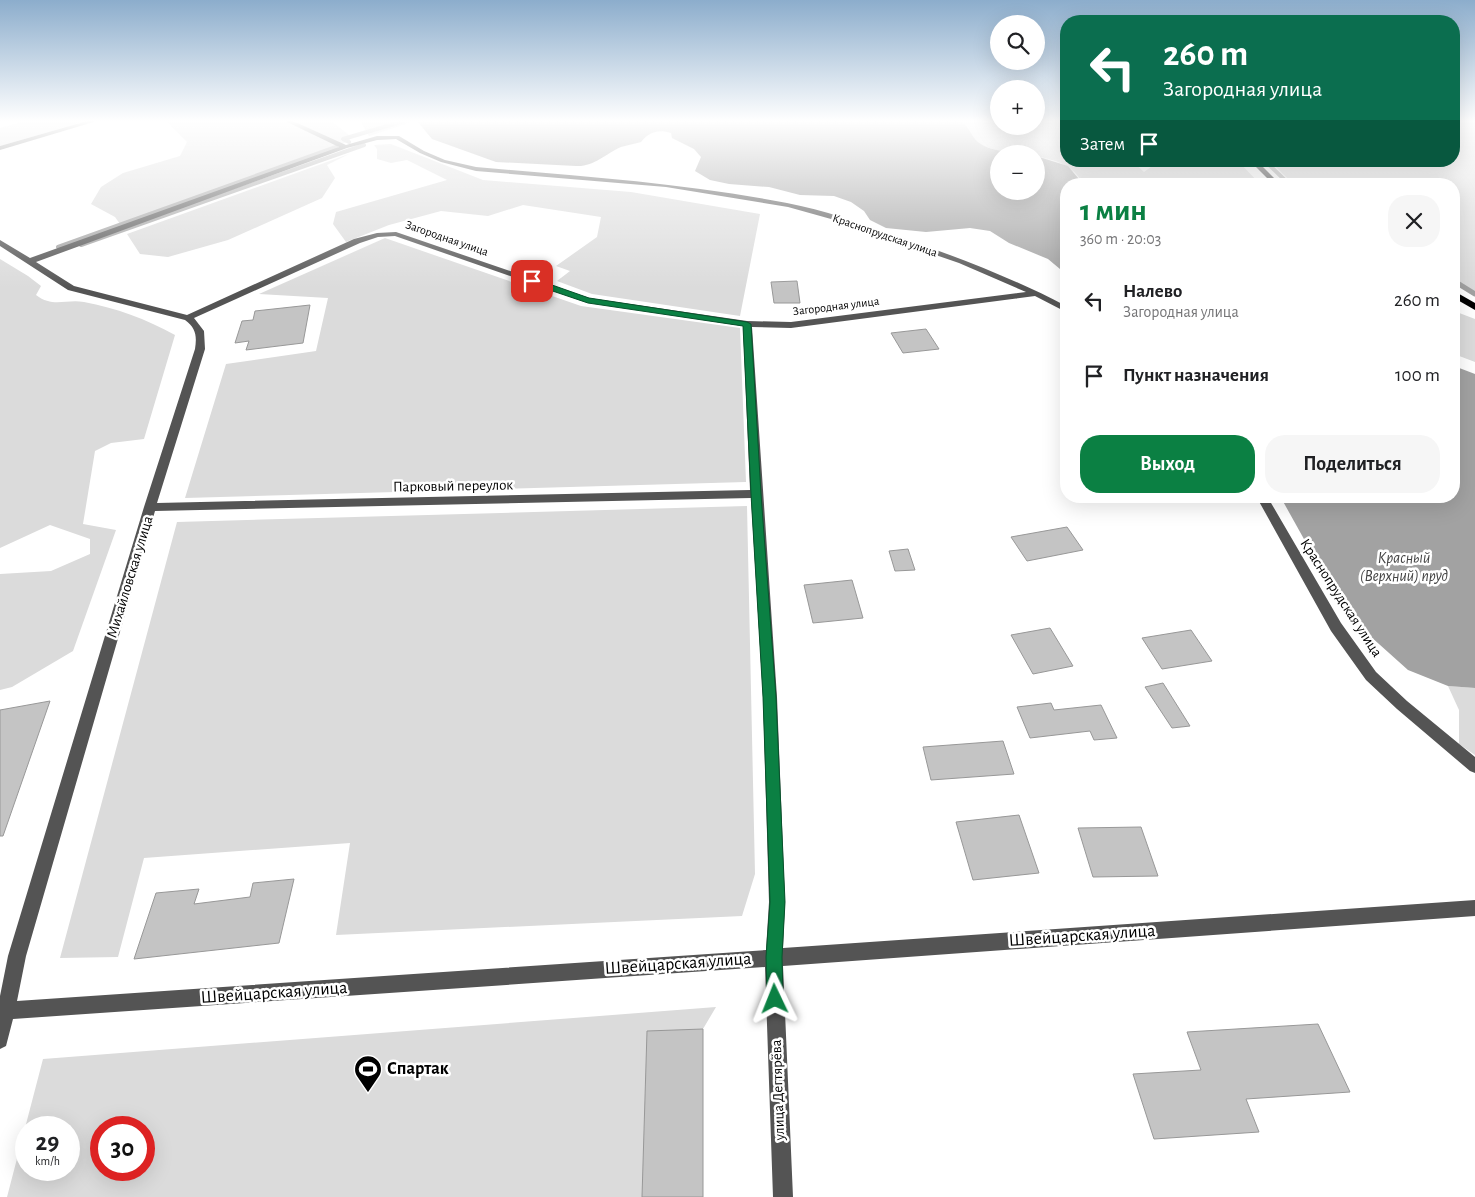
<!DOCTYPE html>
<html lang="ru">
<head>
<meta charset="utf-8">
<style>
  body { margin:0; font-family:"Alegreya Sans",sans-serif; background:#f6f6f6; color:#202124; height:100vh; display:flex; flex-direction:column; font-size:19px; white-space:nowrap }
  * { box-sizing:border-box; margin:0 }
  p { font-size:16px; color:#757577 }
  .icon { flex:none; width:28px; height:28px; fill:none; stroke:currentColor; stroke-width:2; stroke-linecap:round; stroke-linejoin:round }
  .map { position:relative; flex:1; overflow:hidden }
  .details { position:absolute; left:1060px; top:178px; width:400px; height:325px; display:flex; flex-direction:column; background:#fff; border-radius:20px; box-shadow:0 5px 20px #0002 }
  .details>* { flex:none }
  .guide { position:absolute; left:1060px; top:15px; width:400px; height:152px; border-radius:20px; box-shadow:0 5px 20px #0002; background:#0b6e4f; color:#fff; overflow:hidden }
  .fabs { position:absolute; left:990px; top:15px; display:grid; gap:10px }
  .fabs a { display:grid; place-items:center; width:55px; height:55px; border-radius:50%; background:#fff; box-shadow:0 5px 20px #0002; font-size:25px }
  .speed { position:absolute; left:15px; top:1116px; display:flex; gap:10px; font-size:25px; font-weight:700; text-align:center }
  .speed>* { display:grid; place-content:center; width:65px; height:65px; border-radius:50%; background:#fff; box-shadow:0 5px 20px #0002; line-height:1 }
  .speed small { font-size:12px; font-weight:400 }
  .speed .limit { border:8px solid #d22; background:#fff; color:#111 }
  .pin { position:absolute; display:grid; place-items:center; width:42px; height:42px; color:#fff; margin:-21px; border-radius:10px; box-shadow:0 2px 8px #0006 }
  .me { position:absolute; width:55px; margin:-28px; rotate:358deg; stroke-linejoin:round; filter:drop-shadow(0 0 4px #0008) }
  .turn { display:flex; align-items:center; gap:18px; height:105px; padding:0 20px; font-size:22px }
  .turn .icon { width:65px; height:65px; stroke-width:2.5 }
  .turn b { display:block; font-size:35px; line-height:42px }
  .then { display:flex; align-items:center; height:48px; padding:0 20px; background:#0003; gap:10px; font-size:19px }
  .round { display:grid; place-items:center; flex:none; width:52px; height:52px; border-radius:20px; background:#f6f6f6 }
  .head { display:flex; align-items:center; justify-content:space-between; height:85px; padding:0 20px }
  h1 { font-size:30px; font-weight:700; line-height:38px; color:#0b8043 }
  .cta { display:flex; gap:10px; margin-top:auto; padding:10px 20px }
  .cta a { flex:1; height:58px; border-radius:20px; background:#0b8043; color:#fff; font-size:20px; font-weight:700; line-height:58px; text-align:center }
  .cta a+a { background:#f6f6f6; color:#202124 }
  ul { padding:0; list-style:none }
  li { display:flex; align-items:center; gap:15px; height:75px; padding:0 20px }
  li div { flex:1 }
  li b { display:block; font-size:19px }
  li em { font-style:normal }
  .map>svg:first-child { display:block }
</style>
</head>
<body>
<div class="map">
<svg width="1475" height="1197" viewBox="0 0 1475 1197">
  <rect width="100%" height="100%" fill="#fff"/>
  <g fill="#dbdbdb" fill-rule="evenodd">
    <path d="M24 121H86L0 146V128Z"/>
    <path d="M166 121H332L350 136V141L120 224 115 217 91 204 101 187 123 173 180 156 187 142Z"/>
    <path d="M360 121H415L369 136Z"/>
    <path d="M960 121H999V126H1036V121H1066V161H1132L1144 172 1159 161H1238L1260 184H1083C1074 165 1055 160 1036 156V154C1020 154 990 152 978 142 970 135 969 125 960 121Z"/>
    <path d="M1454 121H1475V292L1454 279V184H1293L1270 161H1454Z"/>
    <path d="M391 144 483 180 631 192 760 214 740 316 592 294 557 281 570 271 556 266 597 237 601 217 523 205 488 216 441 211 389 225 346 242 333 224 336 212 447 180 407 160 391 163 377 159V149L374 145Z"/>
    <path d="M349 154 327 165 335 178 322 198 228 240 168 257 140 254 127 234Z"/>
    <path d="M385 238 581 306 740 328 746 482 185 498 226 364 316 351 328 298 259 294Z"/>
    <path d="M0 259 28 276 41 286 36 295C53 308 65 299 84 302 116 308 146 319 175 335L144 439 111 443 95 451 83 524 116 530 73 651 12 687 0 690V574L51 571 90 554V539L50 525 0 548Z"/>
    <path d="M1454 311 1475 319V362L1454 354Z"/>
    <path d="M747 506 755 874 742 916 336 935 350 843 144 858 118 957 60 958 177 522Z"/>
    <path d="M1448 686 1475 688V755L1459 744V710Z"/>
    <path d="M716 1007 703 1029V1197H7L43 1059ZM26 1128H69V1170H26ZM101 1128H144V1170H101Z"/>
  </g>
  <g fill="#a2a2a2">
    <path d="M417 121H960C969 125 970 135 978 142 989 151 1007 151 1021 154H999V191H1036V156L1068 166 1083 184H1066V274L1048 259 1009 243 990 231 970 228 926 232 886 228 870 220 864 211 851 202 834 196 800 195 769 187 729 184 710 180 695 171 701 157 694 149 672 138 671 133C658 129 649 132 641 142 635 144 627 145 621 147 605 154 594 167 576 166L496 162 432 139Z"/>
    <path d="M1454 366 1475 374V688L1448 686 1408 670 1360 627 1329 584 1280 496H1454Z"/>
  </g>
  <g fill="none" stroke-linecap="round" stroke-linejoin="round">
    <g stroke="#a2a2a2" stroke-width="4">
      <path d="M349 142 343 139 404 121"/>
      <path d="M1265 161 1289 184"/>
      <path d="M81 245 364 145"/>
      <path d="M58 247 336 147"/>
    </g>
    <path stroke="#a2a2a2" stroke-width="5" d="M1454 281 1475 294"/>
  </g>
  <g fill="#c4c4c4" stroke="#989898">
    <path d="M797 281 800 303H774L771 282Z"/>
    <path d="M310 305 303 343 246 350 249 341 235 343 242 321 253 320 255 311Z"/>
    <path d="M926 329 939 349 903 353 891 333Z"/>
    <path d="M1067 527 1083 550 1027 561 1011 537Z"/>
    <path d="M908 549 915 570 895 571 889 551Z"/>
    <path d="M852 580 863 618 813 623 804 585Z"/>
    <path d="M1050 628 1073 666 1033 674 1011 635Z"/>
    <path d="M1191 630 1212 661 1162 669 1142 638Z"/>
    <path d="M1163 683 1190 726 1172 728 1145 687Z"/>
    <path d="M50 701 3 836H0V710Z"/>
    <path d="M1051 703 1054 710 1101 705 1117 738 1094 740 1090 731 1030 738 1017 707Z"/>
    <path d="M1003 741 1014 774 931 780 923 747Z"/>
    <path d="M1019 815 1039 873 973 880 956 822Z"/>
    <path d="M1141 827 1158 876 1093 877 1078 828Z"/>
    <path d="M294 879 279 943 134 959 156 893 199 889 194 904 250 897 253 883Z"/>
    <path d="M1318 1024 1350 1092 1246 1099 1259 1132 1154 1139 1133 1074 1201 1070 1187 1032Z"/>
    <path d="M703 1029V1197H642L647 1031Z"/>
  </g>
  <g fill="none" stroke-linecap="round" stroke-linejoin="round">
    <g fill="#545454" fill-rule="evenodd">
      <path d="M87 121H97L0 150V146Z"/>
      <path d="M285 121H293L346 145 377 136H399L424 151 445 160 476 167C580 176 684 183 787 203 824 210 860 223 895 235 954 256 1011 277 1066 306V312L1035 296 791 328 752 327 777 697 785 902 783 948 1475 900V916L783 966 793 1197H773L765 967 13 1019 6 1046 0 1049V996L8 956 144 507 195 349C197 336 196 328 185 320L68 290 0 246V240L30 258 339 147ZM396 139 420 153 441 162 476 171 666 187 788 207 831 219 959 263 1026 292 791 322 747 321 589 298 396 232 377 233 354 239 187 315 74 286 36 262 347 148 377 140ZM395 236 585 302 743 326 750 490 157 503 205 349 204 331 194 318 360 243 378 237ZM751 498 763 697 769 902 766 950 17 1001 26 956 155 511Z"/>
      <path d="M1256 496H1267L1341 623 1376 672 1407 701 1475 757V773L1470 771 1397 709 1366 680 1331 631Z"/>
    </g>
    <g fill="#000" fill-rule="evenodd">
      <path d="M1250 161H1257L1280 184H1273Z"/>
      <path d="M1454 291 1475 303V310L1454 298Z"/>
    </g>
  </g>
  <linearGradient id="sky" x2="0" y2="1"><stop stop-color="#8cadcc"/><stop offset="0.42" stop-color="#fff"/><stop offset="1" stop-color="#fff" stop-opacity="0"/></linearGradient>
  <rect width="1475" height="288" fill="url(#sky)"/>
  <path fill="#0b8043" stroke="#07532c" d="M529 279H535L589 298 747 322 751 324 761 494 776 697 785 902 782 957 783 999 781 1005 775 1007 769 1005 767 999 766 957 770 902 763 697 751 494 743 326 588 303 529 283Z"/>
  <defs>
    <g id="stadium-pin" transform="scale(1.4375)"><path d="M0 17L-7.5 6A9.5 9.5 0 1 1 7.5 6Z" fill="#000" stroke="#fff"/><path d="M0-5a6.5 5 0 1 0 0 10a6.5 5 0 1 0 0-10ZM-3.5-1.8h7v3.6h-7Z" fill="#fff"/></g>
  </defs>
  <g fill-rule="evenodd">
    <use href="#stadium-pin" x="368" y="1069"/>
  </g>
  <g text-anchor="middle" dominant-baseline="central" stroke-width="5" stroke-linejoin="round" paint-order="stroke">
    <g font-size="12" fill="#000" stroke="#fff">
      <text transform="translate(885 235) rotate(19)">Краснопрудская улица</text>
      <text transform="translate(447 238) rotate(19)">Загородная улица</text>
      <text transform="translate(836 306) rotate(-7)">Загородная улица</text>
    </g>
    <g font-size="15" fill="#000" stroke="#fff">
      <text transform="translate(453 486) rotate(-1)">Парковый переулок</text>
      <text transform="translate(130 577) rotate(-73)">Михайловская улица</text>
      <text transform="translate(1341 598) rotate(57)">Краснопрудская улица</text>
      <text transform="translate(778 1090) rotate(-92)">улица Дегтярёва</text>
    </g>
    <g font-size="16" font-style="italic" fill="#434343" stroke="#fff">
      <text x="1404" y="558">Красный<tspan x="1404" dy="18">(Верхний) пруд</tspan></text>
    </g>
    <g font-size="18" fill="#000" stroke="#fff">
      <text transform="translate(1082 936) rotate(-4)">Швейцарская улица</text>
      <text transform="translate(678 964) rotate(-4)">Швейцарская улица</text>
      <text transform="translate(274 993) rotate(-4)">Швейцарская улица</text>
    </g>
    <g font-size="18" font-weight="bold" fill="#000" stroke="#fff" text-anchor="start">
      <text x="387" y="1069">Спартак</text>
    </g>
  </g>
</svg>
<div class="fabs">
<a><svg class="icon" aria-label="search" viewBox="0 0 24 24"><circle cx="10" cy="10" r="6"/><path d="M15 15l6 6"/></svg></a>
<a>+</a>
<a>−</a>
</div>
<div class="speed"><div>29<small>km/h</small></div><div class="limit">30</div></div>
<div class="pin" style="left:532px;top:281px;background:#d93025"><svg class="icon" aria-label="arrive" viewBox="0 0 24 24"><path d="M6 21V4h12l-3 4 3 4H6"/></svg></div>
<svg class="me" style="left:775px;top:999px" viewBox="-20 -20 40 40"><path d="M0-17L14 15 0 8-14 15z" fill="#0b8043" stroke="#fff" stroke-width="4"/></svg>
<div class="guide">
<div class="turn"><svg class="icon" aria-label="left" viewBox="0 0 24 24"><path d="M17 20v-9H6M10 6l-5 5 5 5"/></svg><div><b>260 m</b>Загородная улица</div></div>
<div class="then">Затем<svg class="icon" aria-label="arrive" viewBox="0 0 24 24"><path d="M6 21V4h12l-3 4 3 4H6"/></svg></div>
</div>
<section class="details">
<div class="head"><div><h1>1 мин</h1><p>360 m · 20:03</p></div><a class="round"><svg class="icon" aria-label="close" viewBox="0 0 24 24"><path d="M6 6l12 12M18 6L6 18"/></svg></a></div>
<ul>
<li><svg class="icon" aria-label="left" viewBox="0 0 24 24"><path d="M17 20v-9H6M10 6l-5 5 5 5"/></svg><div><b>Налево</b><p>Загородная улица</p></div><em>260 m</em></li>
<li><svg class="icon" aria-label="arrive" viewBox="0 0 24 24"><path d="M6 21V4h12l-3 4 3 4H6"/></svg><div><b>Пункт назначения</b></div><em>100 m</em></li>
</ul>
<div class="cta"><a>Выход</a><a>Поделиться</a></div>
</section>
</div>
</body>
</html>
